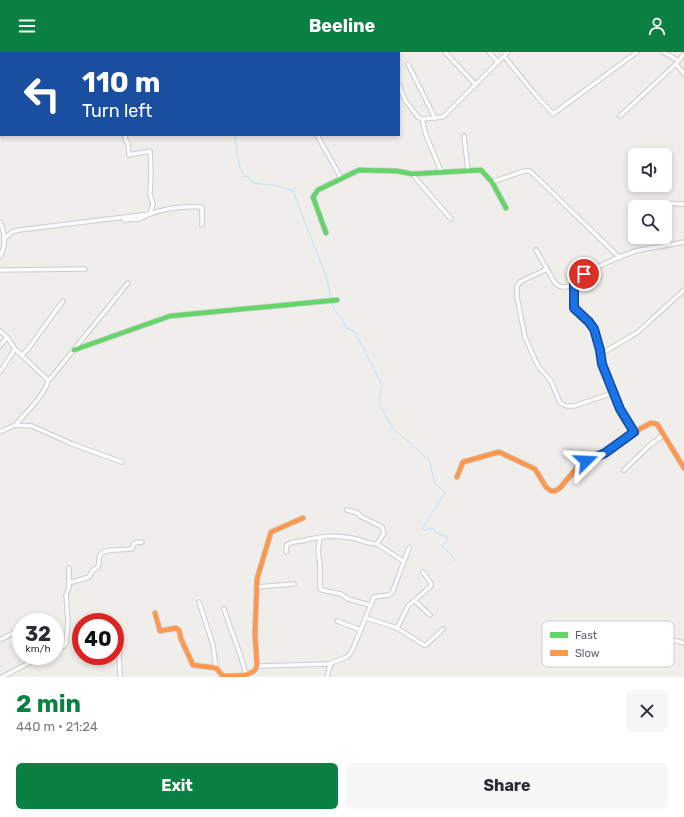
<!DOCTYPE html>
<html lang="en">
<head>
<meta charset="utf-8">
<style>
  body { margin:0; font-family:Rubik,sans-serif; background:#f7f7f7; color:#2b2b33; height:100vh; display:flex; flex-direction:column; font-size:15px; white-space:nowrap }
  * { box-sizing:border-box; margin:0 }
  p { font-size:13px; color:#7c7c81 }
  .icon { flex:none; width:22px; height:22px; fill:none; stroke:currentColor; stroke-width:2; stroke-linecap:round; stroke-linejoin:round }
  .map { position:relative; height:625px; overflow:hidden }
  .side { display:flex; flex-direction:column; background:#fff; flex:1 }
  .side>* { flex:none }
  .top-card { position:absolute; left:0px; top:0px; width:400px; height:84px; box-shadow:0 2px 6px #0003; background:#1a4fa0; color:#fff; overflow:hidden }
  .buttons { position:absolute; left:628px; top:96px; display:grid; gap:8px }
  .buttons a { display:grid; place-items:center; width:44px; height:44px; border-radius:6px; background:#fff; box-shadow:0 2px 6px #0003; font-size:20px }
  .speed { position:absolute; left:12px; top:561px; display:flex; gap:8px; font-size:20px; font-weight:700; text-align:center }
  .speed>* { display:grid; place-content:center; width:52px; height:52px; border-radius:50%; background:#fff; box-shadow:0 2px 6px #0003; line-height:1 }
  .speed small { font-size:10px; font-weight:400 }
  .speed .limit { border:6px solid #d22; background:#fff; color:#111 }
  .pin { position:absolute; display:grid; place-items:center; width:34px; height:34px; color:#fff; margin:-17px; border:2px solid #fff; border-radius:50%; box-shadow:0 1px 4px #0007 }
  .me { position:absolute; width:44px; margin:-22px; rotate:69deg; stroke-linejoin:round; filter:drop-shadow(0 0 3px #0008) }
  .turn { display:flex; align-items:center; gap:14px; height:84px; padding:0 16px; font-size:18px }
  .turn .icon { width:52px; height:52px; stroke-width:2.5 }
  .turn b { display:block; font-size:28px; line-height:34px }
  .round { display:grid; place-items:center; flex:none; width:42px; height:42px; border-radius:6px; background:#f7f7f7 }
  .overview { display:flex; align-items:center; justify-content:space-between; height:68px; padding:0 16px }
  h1 { font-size:24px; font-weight:700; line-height:30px; color:#0b8043 }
  .primary-button { display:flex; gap:8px; margin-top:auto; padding:8px 16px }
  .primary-button a { flex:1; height:46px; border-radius:6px; background:#0b8043; color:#fff; font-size:16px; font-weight:700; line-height:46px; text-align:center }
  .primary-button a+a { background:#f7f7f7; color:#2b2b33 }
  header { display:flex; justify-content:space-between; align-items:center; height:52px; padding:0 16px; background:#0b8043; color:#fff; font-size:18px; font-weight:700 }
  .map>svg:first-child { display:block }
</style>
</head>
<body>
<header><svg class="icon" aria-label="menu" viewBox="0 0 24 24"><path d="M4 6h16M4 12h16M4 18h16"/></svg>Beeline<svg class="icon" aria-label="person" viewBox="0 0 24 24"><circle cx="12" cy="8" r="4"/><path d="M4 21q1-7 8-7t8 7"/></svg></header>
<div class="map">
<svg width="684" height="625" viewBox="0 0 684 625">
  <rect width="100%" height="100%" fill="#efeeea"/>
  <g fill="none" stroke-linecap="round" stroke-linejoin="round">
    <g stroke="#bfe0f9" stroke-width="1">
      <path d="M206 0 207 1"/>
      <path d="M235 83C237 97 237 115 245 125L248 124 253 131 279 134 293 139 327 227 331 247"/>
      <path d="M332 250 333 255 347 276 355 280 382 333 379 351 393 377 409 390 413 395 419 398 423 403 429 407 435 432 445 440C437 453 430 464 422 477L425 479 427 477H434L435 480 447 485 448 488 442 494 451 502 455 509"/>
    </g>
    <g stroke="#cbcccc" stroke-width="5.5">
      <g id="street">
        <path d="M107 0 108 1"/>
        <path d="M237 0V1"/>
        <path d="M445 0 475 32"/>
        <path d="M489 0 498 10"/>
        <path d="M663 0 679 9"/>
        <path d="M504 4 534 41 553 62 637 0"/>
        <path d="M408 12 435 66"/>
        <path d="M676 12 684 22"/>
        <path d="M399 33 405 48 418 65 422 67 443 65 508 0"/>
        <path d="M0 48 1 50"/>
        <path d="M620 64 676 12 684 2"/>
        <path d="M422 67 426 83 441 119"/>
        <path d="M0 83H1"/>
        <path d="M317 83 341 126"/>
        <path d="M464 84 468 118"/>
        <path d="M412 122 451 167"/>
        <path d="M492 130 524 119H530L620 206"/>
        <path d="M651 155 658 151 684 152"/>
        <path d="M124 168 139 167 150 162 153 152 150 142 151 119 150 99 129 103 128 91 126 89 125 83"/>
        <path d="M0 170C5 181 6 194 0 205"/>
        <path d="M4 187 12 180 19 178 150 162C166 156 185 154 202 155V173"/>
        <path d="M536 198 555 231C569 244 581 223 593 217 606 211 623 203 636 199 652 195 668 194 684 190"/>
        <path d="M547 217 520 230 517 234V245L525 285 538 314 551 329 560 351 567 354H574L613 341"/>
        <path d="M0 218 85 217"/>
        <path d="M0 279 7 285 15 297"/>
        <path d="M0 294 7 285"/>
        <path d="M601 302 638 280 684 238"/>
        <path d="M22 303 28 297 63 249"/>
        <path d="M0 320 15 297 47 327H50L128 231"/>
        <path d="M15 373C25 362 46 342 48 328"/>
        <path d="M0 380 15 373 32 374 72 392 122 410"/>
        <path d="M624 418 650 393 664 383"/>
        <path d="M347 458 358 461 360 464 382 475 384 481 377 492"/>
        <path d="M320 486 318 499 320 513V536L322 538 341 542 348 547 370 553"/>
        <path d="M286 500 287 493C292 489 296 490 302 489 319 484 335 483 352 486 361 488 368 492 377 492L403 509"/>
        <path d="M69 531 89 525 92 519 98 515C99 511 99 506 100 503 104 496 125 498 132 497L134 491 142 490"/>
        <path d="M256 535 294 532"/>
        <path d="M415 549 430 563"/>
        <path d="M199 550 213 593 216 616"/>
        <path d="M224 557C231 580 241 600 246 623"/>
        <path d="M367 566 397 576 424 593H426L443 577"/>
        <path d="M337 569 361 578"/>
        <path d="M397 576 408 554 431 534V531L423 520"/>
        <path d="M659 584 684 591"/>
        <path d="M0 588 17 579"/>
        <path d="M55 598 64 594 66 591 68 569 66 543 69 535V516"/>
        <path d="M257 614 331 612"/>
        <path d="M2 625 42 604"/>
        <path d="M120 625 119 603 120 598"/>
        <path d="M327 625 331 611 347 605 352 599 374 545 389 543 392 541 409 496"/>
      </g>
    </g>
    <g stroke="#cacacb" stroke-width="6">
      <g id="fast">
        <path d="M326 181 313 145 318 138 359 118 397 119 412 122 481 118 492 130 506 156"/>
        <path d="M74 298 170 264 337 248"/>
      </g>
    </g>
    <g stroke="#cacacb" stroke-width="6">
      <g id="slow">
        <path d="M574 232V256C590 271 594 275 600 297 601 302 601 307 602 312 609 336 621 359 634 380L651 371 657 372 684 416"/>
        <path d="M457 425 463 410 499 400 535 417 546 435 551 439H555L560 436 580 412 605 401 634 380"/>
        <path d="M155 561 160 579 176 576 179 578 181 587 193 613 216 616 223 624H225C235 624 254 625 257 614L255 582 257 527 271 480 303 466"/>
      </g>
    </g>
    <use href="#street" stroke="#fdfcfc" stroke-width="3.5"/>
    <use href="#fast" stroke="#63d668" stroke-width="4.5"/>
    <use href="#slow" stroke="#ff974d" stroke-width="4.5"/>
  </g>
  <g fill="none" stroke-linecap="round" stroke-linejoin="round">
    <g stroke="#114b97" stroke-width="10">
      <path id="route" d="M584 222 574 232V256L589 270 594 277 600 298 602 312 620 357 634 380 605 401 586 409"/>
    </g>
    <use href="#route" stroke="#1a73e8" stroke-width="7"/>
  </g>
  <rect x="542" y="569" width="132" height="46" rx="6" fill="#fff" stroke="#cfd0d2" stroke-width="1"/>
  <rect x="550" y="580" width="18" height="6" fill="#63d668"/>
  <rect x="550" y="598" width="18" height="6" fill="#ff974d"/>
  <g font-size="11" fill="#5f6368">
    <text x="575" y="587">Fast</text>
    <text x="575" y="605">Slow</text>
  </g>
</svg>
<div class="buttons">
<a><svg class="icon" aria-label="sound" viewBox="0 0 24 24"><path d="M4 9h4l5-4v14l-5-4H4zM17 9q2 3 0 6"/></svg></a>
<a><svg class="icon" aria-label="search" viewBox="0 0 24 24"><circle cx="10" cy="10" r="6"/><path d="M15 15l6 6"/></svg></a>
</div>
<div class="speed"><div>32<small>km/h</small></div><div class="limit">40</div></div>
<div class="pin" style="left:584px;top:222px;background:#d93025"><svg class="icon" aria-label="arrive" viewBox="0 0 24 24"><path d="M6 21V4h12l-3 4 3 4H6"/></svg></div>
<svg class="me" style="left:586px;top:409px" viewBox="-20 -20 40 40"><path d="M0-17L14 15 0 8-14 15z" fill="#1a73e8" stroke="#fff" stroke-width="4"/></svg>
<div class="top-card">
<div class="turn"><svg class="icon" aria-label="left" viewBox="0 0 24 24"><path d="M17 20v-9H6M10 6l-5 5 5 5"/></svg><div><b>110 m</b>Turn left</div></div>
</div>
</div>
<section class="side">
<div class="overview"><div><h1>2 min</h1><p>440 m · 21:24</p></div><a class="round"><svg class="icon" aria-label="close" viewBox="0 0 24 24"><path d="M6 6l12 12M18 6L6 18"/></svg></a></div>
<div class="primary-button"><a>Exit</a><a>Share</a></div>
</section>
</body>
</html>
